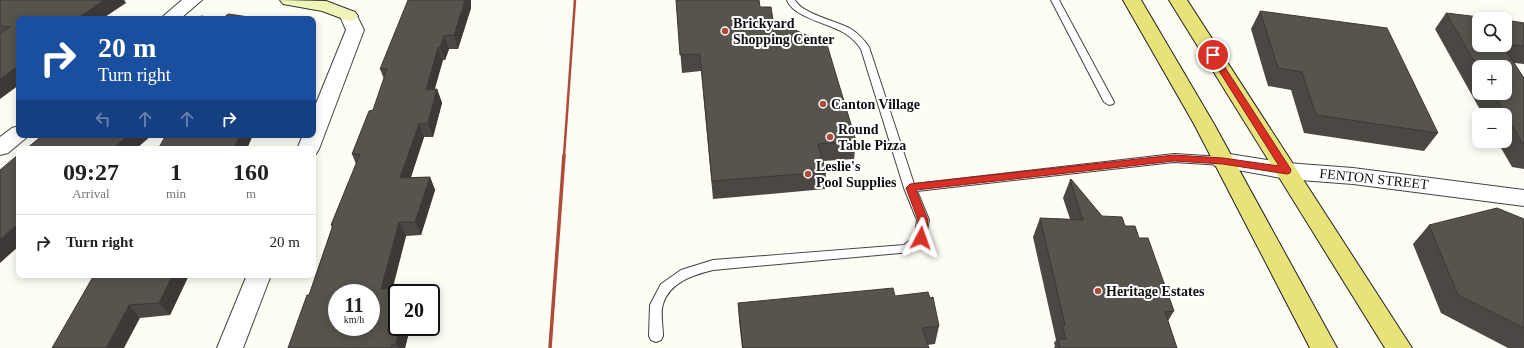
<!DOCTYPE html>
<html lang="en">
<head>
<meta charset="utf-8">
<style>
  body { margin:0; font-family:Georgia,serif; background:#f6f6f6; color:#202124; height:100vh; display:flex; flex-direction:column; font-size:15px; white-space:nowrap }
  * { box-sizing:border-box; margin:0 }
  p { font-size:13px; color:#757577 }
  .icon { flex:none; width:22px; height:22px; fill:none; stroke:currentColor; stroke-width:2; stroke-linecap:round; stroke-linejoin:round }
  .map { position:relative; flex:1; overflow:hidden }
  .sheet { position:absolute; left:16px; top:146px; width:300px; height:132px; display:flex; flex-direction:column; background:#fff; border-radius:8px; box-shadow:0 2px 10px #0003 }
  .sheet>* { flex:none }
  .hud { position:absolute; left:16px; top:16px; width:300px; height:122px; border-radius:8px; box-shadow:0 2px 10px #0003; background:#1a4fa0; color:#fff; overflow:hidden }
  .tools { position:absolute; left:1472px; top:12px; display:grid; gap:8px }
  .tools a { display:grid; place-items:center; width:40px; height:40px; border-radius:8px; background:#fff; box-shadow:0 2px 10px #0003; font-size:20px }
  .speed { position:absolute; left:328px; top:284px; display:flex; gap:8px; font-size:20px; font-weight:700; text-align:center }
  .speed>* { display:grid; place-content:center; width:52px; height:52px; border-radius:50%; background:#fff; box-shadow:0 2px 10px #0003; line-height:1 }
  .speed small { font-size:10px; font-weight:400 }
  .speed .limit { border:2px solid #111; border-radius:6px; background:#fff; color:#111 }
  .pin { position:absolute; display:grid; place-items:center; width:34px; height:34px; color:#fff; margin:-17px; border:2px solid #fff; border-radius:50%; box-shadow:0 1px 4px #0007 }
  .me { position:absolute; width:44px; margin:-22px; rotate:4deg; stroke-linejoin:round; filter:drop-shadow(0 0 3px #0008) }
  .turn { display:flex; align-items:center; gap:14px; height:84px; padding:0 16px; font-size:18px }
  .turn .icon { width:52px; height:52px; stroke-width:2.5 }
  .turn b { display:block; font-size:28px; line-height:34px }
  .lanes { display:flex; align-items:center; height:38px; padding:0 16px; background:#0003; justify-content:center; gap:20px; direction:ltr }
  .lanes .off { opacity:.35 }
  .eta { display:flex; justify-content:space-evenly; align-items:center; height:68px; text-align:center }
  .eta b { font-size:24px; font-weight:600; line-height:28px }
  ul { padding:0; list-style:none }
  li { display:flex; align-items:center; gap:12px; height:56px; padding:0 16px; border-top:1px solid #e0e0e0 }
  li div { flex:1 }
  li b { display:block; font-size:15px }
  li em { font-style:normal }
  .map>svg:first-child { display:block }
</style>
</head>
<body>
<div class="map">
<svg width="1524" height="348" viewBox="0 0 1524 348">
  <rect width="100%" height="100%" fill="#fdfdf4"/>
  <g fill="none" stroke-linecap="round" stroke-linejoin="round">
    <g stroke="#434343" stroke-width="2">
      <g id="lane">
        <path d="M787 0H795C802 14 837 21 851 29 859 34 864 40 869 47L914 184 1174 154 1223 157 1227 158 1228 161 1227 164 1223 165 1174 162 917 191 929 220 925 241 911 252 713 270C693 275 670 282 663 304 660 313 663 327 663 336L661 340 656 342 651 340 649 336 650 305 661 284 681 270 713 260 904 245 915 236 917 220 904 188 861 49C857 43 852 38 846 34 831 24 792 17 787 0Z"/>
        <path d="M1051 0H1059L1114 102 1113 104 1109 105 1104 102Z"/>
      </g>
    </g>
    <g stroke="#434343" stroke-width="2">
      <g id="street">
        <path d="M182 0H202L180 19H160Z"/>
        <path d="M349 11 355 12 364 30 319 149 316 154 313 155V149H297L303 135H313V111L346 30 340 16 343 12Z"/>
        <path d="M19 126V135H28L26 138 8 153 0 155V137L12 128Z"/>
        <path d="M1223 153 1287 163 1353 168 1524 190V206L1353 184 1287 179 1215 166 1212 161 1215 156Z"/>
        <path d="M247 275H271L243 348H217Z"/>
      </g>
    </g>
    <g stroke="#323232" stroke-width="2">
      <path id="secondary" d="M280 0 326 1 355 12 358 16 355 20 349 21 322 11 283 4Z"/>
    </g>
    <g stroke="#212121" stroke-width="2">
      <g id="primary">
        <path d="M1123 0H1141L1214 124 1337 348H1310L1194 124Z"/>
        <path d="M1169 0H1187L1412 348H1385Z"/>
      </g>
    </g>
    <use href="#lane" fill="#fff" fill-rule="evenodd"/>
    <use href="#street" fill="#fff" fill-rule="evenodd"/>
    <use href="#secondary" fill="#f0f5b7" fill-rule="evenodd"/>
    <use href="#primary" fill="#e7e37a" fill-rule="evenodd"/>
    <path stroke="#af4b39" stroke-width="2.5" d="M564 156 575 0"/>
    <path stroke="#af4b39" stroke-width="3.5" d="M550 348 564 155"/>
  </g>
  <g fill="#4b4742" fill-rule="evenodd">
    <path d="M0 0H124L126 3 19 19 0 99Z"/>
    <path d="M676 0 760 7 773 20 815 39 856 141 854 159 823 161 826 172 825 189 713 199 701 71 682 73Z"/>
    <path d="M471 8 458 49H449L445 60H443L434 89H437L442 103 433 137H424L411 177H430L435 190 421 235 406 236 392 289 398 288 401 293H397V327H403L408 336 405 348H288L309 295 332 228 331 225 356 164 352 154 373 110 384 79 380 69Z"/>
    <path d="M1260 11 1438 133 1424 151 1304 133 1291 90 1268 86 1251 29Z"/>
    <path d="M1446 13 1479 45H1505V20L1524 23V64L1514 63 1524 78V169L1512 167 1497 141H1505V115H1483L1435 29ZM1479 67 1505 93H1479Z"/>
    <path d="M1070 180 1102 216 1125 226 1139 238 1174 311 1168 321 1177 348H1054L1055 346 1054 343 1056 340 1033 237 1040 218 1070 219 1063 198Z"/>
    <path d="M1524 219V348H1508L1441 313 1413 244 1429 225Z"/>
    <path d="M90 275H189L170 315 140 318Z"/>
    <path d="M895 296 939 326 935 344 927 345 929 348H742L739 321 738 303Z"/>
  </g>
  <g fill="#3d3a36">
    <path d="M104 0H124L126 3 102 19H76Z"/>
    <path d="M465 0H471V8L458 49 454 35Z"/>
    <path d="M444 36 449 49 445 60 440 47Z"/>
    <path d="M438 47 443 60 431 103 426 90Z"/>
    <path d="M19 65V85L0 99V79Z"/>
    <path d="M437 89 442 103 433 137 428 123Z"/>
    <path d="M419 124 424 137 406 192 400 178Z"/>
    <path d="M128 135H152L136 149H112Z"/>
    <path d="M240 135H253L247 149H233Z"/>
    <path d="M430 177 435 190 421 235 415 222Z"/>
    <path d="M399 222 406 236 389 303 381 289Z"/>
    <path d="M19 223V246L0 263V239Z"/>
    <path d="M173 275H189L170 315 159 303Z"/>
    <path d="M398 288 401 293H397V327L389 324Z"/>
    <path d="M129 305 140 318 124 348H106Z"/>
    <path d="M400 327H403L408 336 405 348H398L396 344Z"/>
  </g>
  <g fill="#57534d" stroke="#3d3a36" fill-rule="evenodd">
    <path d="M0 0H104L76 19H19V65L0 79V34L10 27 0 26Z"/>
    <path d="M408 0H465L454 35 444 36 440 47H438L426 90 437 89 428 123 419 124 400 178 430 177 415 222H399L381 289 398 288 389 324 397 323V327H400L396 344 392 345 391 348H288L307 295H309L333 225H331L360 154H352L369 111 373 110 387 69H380ZM337 293H371V327H337Z"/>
    <path d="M676 0H759L760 7H771L773 20 815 39 825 38 856 141 818 144 826 172 712 181 700 54 680 55Z"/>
    <path d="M1260 11 1387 28 1438 133 1316 115 1302 72 1278 68Z"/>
    <path d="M1446 13 1496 19H1479V45H1502L1524 78V146L1493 93H1505V67H1479V69Z"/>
    <path d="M228 14 263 19H222Z"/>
    <path d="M201 16 221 19H197Z"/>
    <path d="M1505 20 1524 23V46L1505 44Z"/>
    <path d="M43 135H128L112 149H26Z"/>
    <path d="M166 135H240L233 149H184L185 148 158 149Z"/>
    <path d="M19 154V223L0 239V170Z"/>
    <path d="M1071 179 1102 216 1122 217 1125 226H1135L1139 238H1148L1174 311 1165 312 1177 348H1060L1058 339H1066L1062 325H1065L1040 218 1083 220 1070 180Z"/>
    <path d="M1497 208 1524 219V328L1458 295 1429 225Z"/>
    <path d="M94 275H173L159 303 129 305 106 348H52Z"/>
    <path d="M893 288 895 296 928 292 930 298 933 297 939 326 922 328 929 348H743L738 303Z"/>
  </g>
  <path fill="#d93025" stroke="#8d1f18" d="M1213 52 1217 55 1290 168 1291 170 1290 173 1287 174 1223 164 1174 161 916 190 928 220 926 238 924 241H918L916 238 918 220 906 188 910 184 1174 155 1223 158 1279 166 1209 55Z"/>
  <g fill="#af4b39" stroke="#fff" stroke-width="1.5">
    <circle cx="725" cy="31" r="4"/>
    <circle cx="823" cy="104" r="4"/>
    <circle cx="830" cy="137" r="4"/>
    <circle cx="808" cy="174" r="4"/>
    <circle cx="1098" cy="291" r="4"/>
  </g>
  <g text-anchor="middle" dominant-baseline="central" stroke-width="4" stroke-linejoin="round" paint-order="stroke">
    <g font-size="14" font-weight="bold" fill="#101010" stroke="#fff" text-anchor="start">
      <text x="733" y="23">Brickyard<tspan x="733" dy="16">Shopping Center</tspan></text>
      <text x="831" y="104">Canton Village</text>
      <text x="838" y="129">Round<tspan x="838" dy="16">Table Pizza</tspan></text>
      <text x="816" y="166">Leslie's<tspan x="816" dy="16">Pool Supplies</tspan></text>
      <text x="1106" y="291">Heritage Estates</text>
    </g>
    <g font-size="14" fill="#101010" stroke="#fff">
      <text transform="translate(1374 179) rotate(6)">FENTON STREET</text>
    </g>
  </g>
</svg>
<div class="tools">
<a><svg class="icon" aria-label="search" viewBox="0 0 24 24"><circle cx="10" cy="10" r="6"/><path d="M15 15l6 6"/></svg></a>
<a>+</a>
<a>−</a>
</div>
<div class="speed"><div>11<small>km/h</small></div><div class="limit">20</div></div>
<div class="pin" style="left:1213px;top:55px;background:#d93025"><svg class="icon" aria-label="arrive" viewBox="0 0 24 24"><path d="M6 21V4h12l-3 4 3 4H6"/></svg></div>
<svg class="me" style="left:921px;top:238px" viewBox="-20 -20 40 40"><path d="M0-17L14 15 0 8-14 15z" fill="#d93025" stroke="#fff" stroke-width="4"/></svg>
<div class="hud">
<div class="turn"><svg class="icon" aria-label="right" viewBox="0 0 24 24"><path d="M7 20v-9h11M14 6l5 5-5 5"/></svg><div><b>20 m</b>Turn right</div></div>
<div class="lanes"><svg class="icon off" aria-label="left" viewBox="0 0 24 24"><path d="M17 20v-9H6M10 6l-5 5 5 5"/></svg><svg class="icon off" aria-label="ahead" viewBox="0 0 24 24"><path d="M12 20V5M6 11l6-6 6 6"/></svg><svg class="icon off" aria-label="ahead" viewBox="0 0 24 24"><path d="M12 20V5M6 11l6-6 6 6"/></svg><svg class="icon" aria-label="right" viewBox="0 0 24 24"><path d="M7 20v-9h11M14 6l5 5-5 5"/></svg></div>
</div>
<section class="sheet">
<div class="eta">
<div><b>09:27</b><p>Arrival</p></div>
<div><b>1</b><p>min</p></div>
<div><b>160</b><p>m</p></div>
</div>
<ul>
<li><svg class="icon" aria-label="right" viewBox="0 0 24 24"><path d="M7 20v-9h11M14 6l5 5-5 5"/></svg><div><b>Turn right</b></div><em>20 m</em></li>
</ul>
</section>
</div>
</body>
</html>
